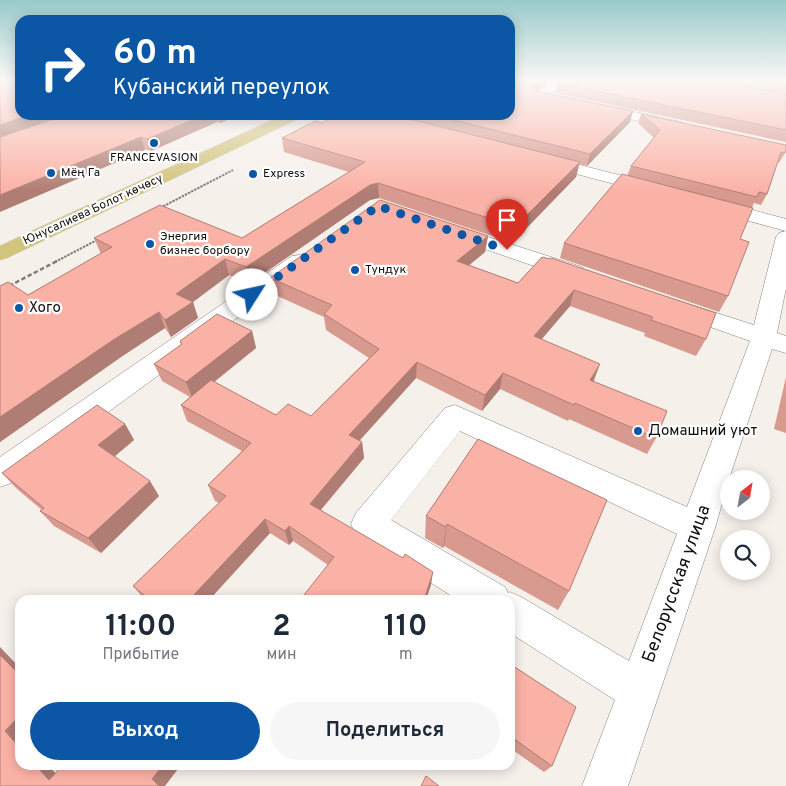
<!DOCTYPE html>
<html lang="ru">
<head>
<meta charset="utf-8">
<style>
  body { margin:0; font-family:Overpass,sans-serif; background:#f6f6f7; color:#1f2937; height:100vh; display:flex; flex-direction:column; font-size:19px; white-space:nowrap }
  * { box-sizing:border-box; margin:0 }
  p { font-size:16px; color:#747a83 }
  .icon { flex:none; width:28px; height:28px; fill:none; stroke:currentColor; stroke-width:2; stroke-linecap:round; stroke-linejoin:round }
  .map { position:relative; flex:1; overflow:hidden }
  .drawer { position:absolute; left:15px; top:595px; width:500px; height:175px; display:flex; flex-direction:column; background:#fff; border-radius:15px; box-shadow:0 2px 12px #0003 }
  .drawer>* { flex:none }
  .hud { position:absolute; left:15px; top:15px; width:500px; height:105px; border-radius:15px; box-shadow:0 2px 12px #0003; background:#0b57a6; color:#fff; overflow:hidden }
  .needle { width:32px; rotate:31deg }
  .buttons { position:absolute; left:720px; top:470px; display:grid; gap:10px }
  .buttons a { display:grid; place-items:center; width:50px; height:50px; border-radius:50%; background:#fff; box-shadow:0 2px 12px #0003; font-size:25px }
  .pin { position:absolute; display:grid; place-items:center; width:42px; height:42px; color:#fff; margin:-51px -21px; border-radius:50% 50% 50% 0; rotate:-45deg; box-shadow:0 0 5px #0007 }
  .pin .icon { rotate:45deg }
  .me { position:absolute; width:55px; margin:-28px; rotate:55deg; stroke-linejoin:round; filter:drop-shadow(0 0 4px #0008) }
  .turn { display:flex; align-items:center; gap:18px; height:105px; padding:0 15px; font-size:22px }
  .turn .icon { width:65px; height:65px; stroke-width:2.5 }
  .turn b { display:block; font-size:35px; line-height:42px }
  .eta { display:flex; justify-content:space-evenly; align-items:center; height:85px; text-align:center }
  .eta b { font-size:30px; font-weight:700; line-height:35px }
  .cta { display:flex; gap:10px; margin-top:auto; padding:10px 15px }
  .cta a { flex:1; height:58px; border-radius:30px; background:#0b57a6; color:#fff; font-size:20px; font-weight:700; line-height:58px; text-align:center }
  .cta a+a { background:#f6f6f7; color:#1f2937 }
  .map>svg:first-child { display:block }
</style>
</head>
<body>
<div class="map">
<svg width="786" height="786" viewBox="0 0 786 786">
  <rect width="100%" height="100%" fill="#f6f0eb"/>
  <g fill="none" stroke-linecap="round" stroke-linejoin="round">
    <g stroke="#88827e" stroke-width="1">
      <g id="minor">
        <path d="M552 81H566L551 94 677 121 682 122 684 125 682 128 677 129 535 99 533 96Z"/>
        <path d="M541 155 658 185 661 189 658 193 652 194 535 163 533 160 535 157Z"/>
        <path d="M715 200 786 219V231L708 210 706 206 708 202Z"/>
        <path d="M451 225 582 267 585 272 582 277 574 279 566 277 444 235 441 231 444 227Z"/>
        <path d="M786 231V288L777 333 786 336V353L772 349 729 479 715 528 628 786H582L615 700 510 633V600H458L356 535 351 524 356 513 445 408 455 405 687 507 750 341 671 313 667 308 671 303 679 301 754 325 776 237 779 233ZM460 431 677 534 629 661 523 598 510 592 508 593 505 587 391 520Z"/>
        <path d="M300 255 308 256 311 261 308 266 11 483 0 487V457L292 256Z"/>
      </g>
    </g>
    <g stroke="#cfcfcf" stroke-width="1">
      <path id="major" d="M283 115H302L300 118 7 258 0 260V246Z"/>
    </g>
    <g stroke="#827e7b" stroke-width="2" stroke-dasharray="2.5 1" stroke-linecap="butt">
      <path d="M160 208 233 170"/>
      <path d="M55 262 97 240"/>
    </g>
    <path stroke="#827e7b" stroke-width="2.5" stroke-dasharray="4.5 2.5" stroke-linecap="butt" d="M9 286 57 261"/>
    <use href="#minor" fill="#fff" fill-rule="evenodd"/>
    <use href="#major" fill="#d1c47b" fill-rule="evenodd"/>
  </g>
  <g fill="#d8998f">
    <path d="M510 81H549L537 91 633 111 630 122 587 166 579 164 576 177 515 240 504 237 501 239 379 198 370 200 250 283 229 275 193 302 198 318 171 337 165 328 121 357 0 442V286L28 295 101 254 94 238H242L349 172 284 152 282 138 322 123 336 115H510Z"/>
    <path d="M720 81H786V93Z"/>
    <path d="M557 83 786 94V142L555 93Z"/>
    <path d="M641 114 785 153 779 163 778 162 767 194 761 205 754 203 752 207 740 239 728 296 719 312 560 258 564 243 627 176 631 166 654 138 638 123Z"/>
    <path d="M20 115H238L220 123 217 122 151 151Z"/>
    <path d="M488 236 485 252 469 265 518 283 542 257 706 339 696 356 644 336 645 333 570 306 541 339 594 380 593 381 656 438 647 454 569 419 568 421 500 389 482 411 416 378 360 440 362 442 364 458 321 510 431 585 328 565 293 541 289 545 270 533 209 600H145L133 586 219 503 215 501 208 485 242 451 187 421 181 405 190 397 162 381 154 364 181 345 180 341 252 331 256 348 214 382 276 415 311 416 369 358 326 330 324 317 273 294 270 278Z"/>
    <path d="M786 377V433L774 429Z"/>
    <path d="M125 424 134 440 115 456 159 496 101 553 54 526 40 511 42 510 17 489 2 473Z"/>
    <path d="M478 439 569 591 558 610 444 546 443 548 425 538 426 516Z"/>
    <path d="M510 664 552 766 544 772 510 748Z"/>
  </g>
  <g fill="#b07d74">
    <path d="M538 81H549L532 95 534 84Z"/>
    <path d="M633 111 630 122 587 166 590 154Z"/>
    <path d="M28 115H67L0 139V125Z"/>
    <path d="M204 115H215L217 122 151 151 147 139Z"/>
    <path d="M218 115H238L220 123Z"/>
    <path d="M141 137 145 150 0 212V195Z"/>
    <path d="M580 162 576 177 515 240 517 225Z"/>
    <path d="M378 183 379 198 370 200 250 283 246 267 370 185Z"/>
    <path d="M506 221 504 237 501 239 504 223Z"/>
    <path d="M488 236 485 252 455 277 457 261Z"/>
    <path d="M225 259 229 275 193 302 198 318 171 337 165 320 176 294Z"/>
    <path d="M574 290 570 306 530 353 534 336Z"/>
    <path d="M159 312 165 328 121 357 0 442V417L113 340Z"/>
    <path d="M252 331 256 348 193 399 186 382Z"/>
    <path d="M417 362 416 378 350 451 349 435Z"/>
    <path d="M600 364 594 380 583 396 590 380Z"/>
    <path d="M503 373 500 389 482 411 485 395Z"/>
    <path d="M125 424 134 440 109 461 98 445Z"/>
    <path d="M362 442 364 458 313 519 310 504Z"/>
    <path d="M150 481 159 496 101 553 88 538Z"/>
    <path d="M265 519 270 533 209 600H189Z"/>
    <path d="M447 524 444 546 443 548 446 527Z"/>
    <path d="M289 526 293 541 289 545 285 531Z"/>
    <path d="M433 572 431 585 426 600H424Z"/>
    <path d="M0 647 20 668V675L0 655Z"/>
    <path d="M20 715V748L5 731Z"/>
    <path d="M35 765H48L67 786 49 780Z"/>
    <path d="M163 765H181L165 786H159L152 779Z"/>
  </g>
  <g fill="#fbb2a6" stroke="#b07d74">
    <path d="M0 81H20V115H28L0 125Z"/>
    <path d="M510 81H538L534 84 533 87 536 91 633 111 590 154 434 115H510Z"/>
    <path d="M559 81H715L786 94V130L557 83Z"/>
    <path d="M641 114 786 145V148L785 153 781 152 767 194 759 192 757 197 631 166 660 130Z"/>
    <path d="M66 115H204L147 139 141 137 0 195V137Z"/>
    <path d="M336 115H394L580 162 517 225 506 221 504 223 378 183 370 185 246 267 225 259 176 294 193 302 165 320 159 312 113 340 0 417V286L8 282 28 295 112 247 94 238 160 205 242 238 365 162 282 138 315 121 322 123Z"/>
    <path d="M622 174 753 208 740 239 749 242 728 296 564 243Z"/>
    <path d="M380 200 488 236 457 261 518 283 542 257 550 259 551 258 716 313 706 339 651 320 653 317 574 290 534 336 600 364 590 380 667 411 656 438 575 403 574 405 503 373 485 395 417 362 349 435 362 442 310 504 403 558 405 554 433 572 424 600H300L334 557 289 526 285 531 265 519 189 600H150L133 586 226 496 208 485 251 443 181 405 211 380 276 415 288 404 311 416 379 349 324 314 332 305 270 278Z"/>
    <path d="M217 314 252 331 186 382 154 364 182 344 180 341Z"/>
    <path d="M97 405 125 424 98 445 150 481 88 538 40 511 44 508 2 473Z"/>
    <path d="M478 439 607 500 569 591 447 524 446 527 426 516Z"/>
    <path d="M0 655 20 675V715L5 731 20 748V765H35L49 780 63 765H163L152 779 159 786H0Z"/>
    <path d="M510 664 576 707 552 766 510 736Z"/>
    <path d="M426 776 439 786H421Z"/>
  </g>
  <linearGradient id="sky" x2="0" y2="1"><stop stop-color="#98c9ca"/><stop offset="0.42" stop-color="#fbf8f6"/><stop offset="1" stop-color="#fbf8f6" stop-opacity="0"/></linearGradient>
  <rect width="786" height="191" fill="url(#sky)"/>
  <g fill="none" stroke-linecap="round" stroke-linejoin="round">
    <path stroke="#0b57a6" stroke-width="9" stroke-dasharray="0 16.2" d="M252 295 378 206 507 250"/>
  </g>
  <g fill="#0b57a6" stroke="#fff" stroke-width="2">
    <circle cx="154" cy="143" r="5"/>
    <circle cx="51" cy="173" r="5"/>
    <circle cx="253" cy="174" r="5"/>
    <circle cx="150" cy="244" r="5"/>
    <circle cx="355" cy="270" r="5"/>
    <circle cx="19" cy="308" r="5"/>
    <circle cx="638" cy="431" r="5"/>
  </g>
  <g text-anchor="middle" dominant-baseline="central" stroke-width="4.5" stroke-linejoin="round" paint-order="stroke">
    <g font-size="12" fill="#110f0e" stroke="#fff" text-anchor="start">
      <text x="154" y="158" text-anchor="middle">FRANCEVASION</text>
      <text x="61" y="173">Мёң Га</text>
      <text x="263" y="174">Express</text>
      <text x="160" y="237">Энергия<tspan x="160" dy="14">бизнес борбору</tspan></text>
      <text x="365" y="270">Тундук</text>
    </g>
    <g font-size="12" fill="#110f0e" stroke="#fff">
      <text transform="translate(93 210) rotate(-25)">Юнусалиева Болот көчөсү</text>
    </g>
    <g font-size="15" fill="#110f0e" stroke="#fff" text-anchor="start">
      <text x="29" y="308">Хого</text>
      <text x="648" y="431">Домашний уют</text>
    </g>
    <g font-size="18" fill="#110f0e" stroke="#fff">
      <text transform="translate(677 584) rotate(-70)">Белорусская улица</text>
    </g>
  </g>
</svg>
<div class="buttons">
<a><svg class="needle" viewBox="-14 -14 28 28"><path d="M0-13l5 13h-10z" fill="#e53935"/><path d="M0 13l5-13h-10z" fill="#747a83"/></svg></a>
<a><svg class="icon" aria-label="search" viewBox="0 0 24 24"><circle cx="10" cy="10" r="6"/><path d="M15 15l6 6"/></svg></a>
</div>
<div class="pin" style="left:507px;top:250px;background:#d93025"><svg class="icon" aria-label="arrive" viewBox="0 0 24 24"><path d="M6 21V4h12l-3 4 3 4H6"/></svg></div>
<svg class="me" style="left:252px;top:295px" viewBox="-20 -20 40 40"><circle r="19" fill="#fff"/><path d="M0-13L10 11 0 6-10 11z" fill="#0b57a6"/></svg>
<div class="hud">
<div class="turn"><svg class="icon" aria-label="right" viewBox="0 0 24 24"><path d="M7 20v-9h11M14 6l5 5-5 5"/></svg><div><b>60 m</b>Кубанский переулок</div></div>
</div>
<section class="drawer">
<div class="eta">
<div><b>11:00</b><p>Прибытие</p></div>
<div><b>2</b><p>мин</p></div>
<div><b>110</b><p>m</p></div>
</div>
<div class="cta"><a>Выход</a><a>Поделиться</a></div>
</section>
</div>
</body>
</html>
